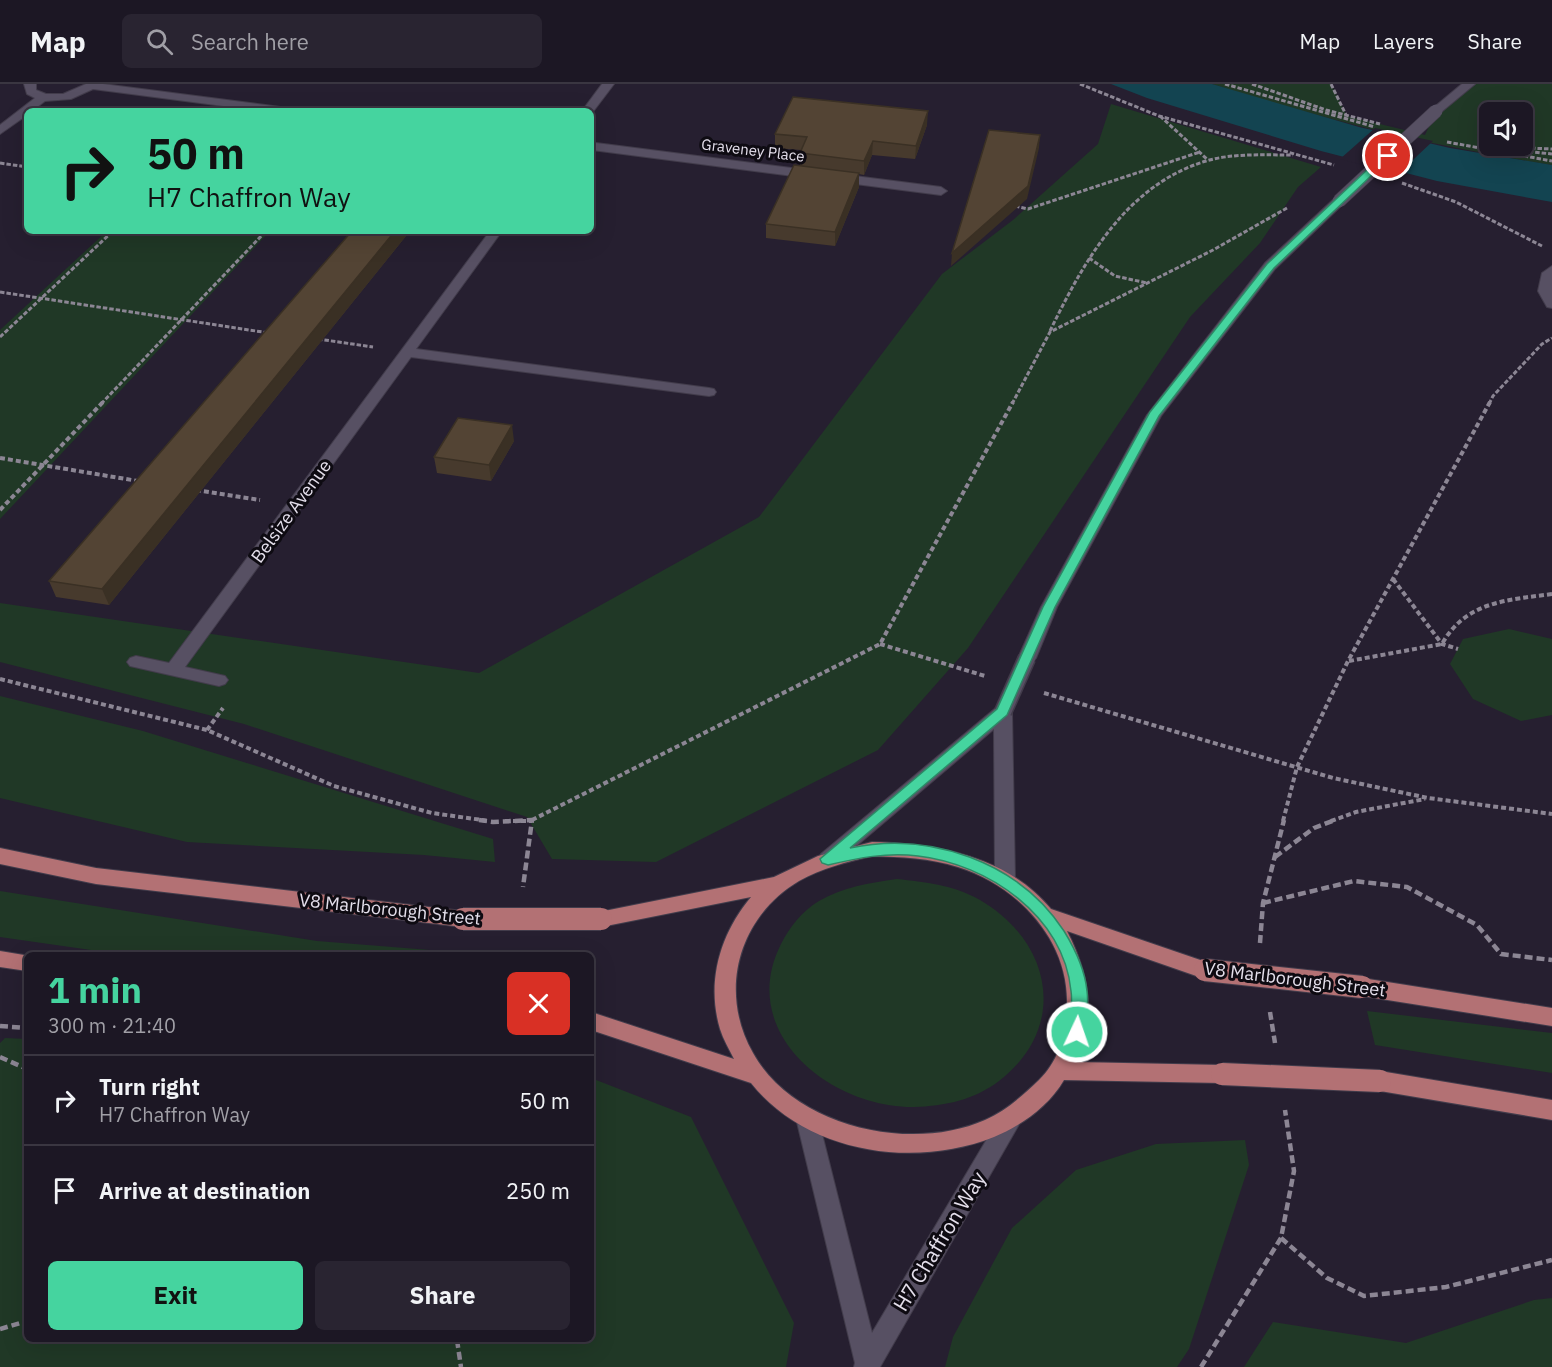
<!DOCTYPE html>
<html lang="en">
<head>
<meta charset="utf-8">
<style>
  body { margin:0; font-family:"IBM Plex Sans",sans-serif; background:#292431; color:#f1f3f6; height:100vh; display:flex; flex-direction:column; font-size:22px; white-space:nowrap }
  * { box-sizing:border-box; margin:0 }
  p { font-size:20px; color:#a09fa6 }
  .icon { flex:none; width:33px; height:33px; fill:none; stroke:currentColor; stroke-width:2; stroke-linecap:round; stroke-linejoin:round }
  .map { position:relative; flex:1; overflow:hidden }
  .side { position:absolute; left:24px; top:868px; width:570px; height:390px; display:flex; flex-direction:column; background:#1c1724; border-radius:9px; box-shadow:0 6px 24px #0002,0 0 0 2px #3a3641 }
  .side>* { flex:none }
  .top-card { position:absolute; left:24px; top:24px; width:570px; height:126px; border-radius:9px; box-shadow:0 6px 24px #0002,0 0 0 2px #3a3641; background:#45d49f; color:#111; overflow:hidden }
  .controls { position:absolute; left:1479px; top:18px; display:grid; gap:12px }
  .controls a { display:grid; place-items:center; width:54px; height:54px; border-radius:9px; background:#1c1724; box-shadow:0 6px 24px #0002,0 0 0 2px #3a3641; font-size:30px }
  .pin { position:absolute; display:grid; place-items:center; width:51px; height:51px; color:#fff; margin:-26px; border:3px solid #fff; border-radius:50%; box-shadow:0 2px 6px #0007 }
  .me { position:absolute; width:66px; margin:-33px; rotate:3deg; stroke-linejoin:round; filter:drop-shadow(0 0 4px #0008) }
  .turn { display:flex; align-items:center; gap:21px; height:126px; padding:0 24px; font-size:27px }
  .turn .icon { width:78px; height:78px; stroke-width:2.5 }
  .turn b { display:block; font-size:42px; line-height:51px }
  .round { display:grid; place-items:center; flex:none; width:63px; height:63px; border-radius:9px; background:#292431 }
  .headline { display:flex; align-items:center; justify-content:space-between; height:102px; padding:0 24px }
  h1 { font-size:36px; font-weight:700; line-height:45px; color:#45d49f }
  .primary-button { display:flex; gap:12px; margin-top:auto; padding:12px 24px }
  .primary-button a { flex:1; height:69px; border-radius:9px; background:#45d49f; color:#111; font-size:24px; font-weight:700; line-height:69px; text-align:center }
  .primary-button a+a { background:#292431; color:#f1f3f6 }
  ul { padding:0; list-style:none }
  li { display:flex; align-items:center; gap:18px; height:90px; padding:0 24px; border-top:2px solid #3a3641 }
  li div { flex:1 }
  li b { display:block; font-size:22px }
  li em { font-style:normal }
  header { display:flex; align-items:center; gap:36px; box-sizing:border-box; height:84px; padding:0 30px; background:#1c1724; border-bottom:2px solid #3a3641 }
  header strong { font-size:28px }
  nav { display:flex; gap:33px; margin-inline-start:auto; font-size:21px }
  .search { width:420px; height:54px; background:#292431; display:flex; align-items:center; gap:15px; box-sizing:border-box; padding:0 21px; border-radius:9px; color:#a09fa6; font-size:22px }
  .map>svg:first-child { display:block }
</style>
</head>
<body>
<header>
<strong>Map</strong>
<div class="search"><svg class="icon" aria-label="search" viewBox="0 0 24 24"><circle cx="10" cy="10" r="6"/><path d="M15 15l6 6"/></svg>Search here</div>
<nav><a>Map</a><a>Layers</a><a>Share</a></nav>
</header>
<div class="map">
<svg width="1552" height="1283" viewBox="0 0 1552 1283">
  <rect width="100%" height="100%" fill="#261f30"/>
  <g fill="#203826" fill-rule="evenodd">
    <path d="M1212 0H1331L1347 32 1425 51 1436 27 1469 0H1552V81C1436 63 1324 36 1212 0ZM1490 28H1522V62H1490Z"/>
    <path d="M1111 20 1321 83 1298 103 1260 159 1190 233 968 564 878 666 656 778 552 775 527 733 244 640 0 578V519L479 589 759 433 942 190 1013 136 1098 60Z"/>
    <path d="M107 147H270L0 435V246Z"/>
    <path d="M1509 545 1552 555V631L1521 637 1473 615 1450 580 1463 555Z"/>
    <path d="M0 612 143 647 493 755 495 778 424 771 187 758 0 714Z"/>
    <path d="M897 795C925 798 954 801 980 816 1052 858 1069 943 999 997 974 1016 945 1022 914 1023 831 1024 736 949 781 860 789 844 802 827 819 817 843 803 869 799 897 795Z"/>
    <path d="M0 807 317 857 430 866 429 872H133L0 853Z"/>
    <path d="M1367 927 1552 949V989L1375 961Z"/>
    <path d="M5 954 27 955V1256H591V994L691 1033 794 1239 786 1283H0V959Z"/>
    <path d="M1245 1056 1249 1081 1189 1265 1177 1283H945L953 1253 1012 1144 1076 1086 1156 1060Z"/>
    <path d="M1552 1214V1283H1244L1273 1238 1406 1259 1534 1216Z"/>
  </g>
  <path fill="#134451" d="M1111 0H1212L1359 43 1450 64 1552 81V118L1437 97 1321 67 1147 14Z"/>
  <path fill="#261f30" d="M1375 44 1433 57 1398 90 1340 75Z"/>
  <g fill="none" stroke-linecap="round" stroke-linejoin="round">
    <g stroke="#423c4b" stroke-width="2">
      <g id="minor">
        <path d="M24 0H36V6L46 10H63L86 0H103L288 24 294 27H261L93 5 71 15 45 17 32 27H27V31L0 50V41L35 14 27 10Z"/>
        <path d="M602 0H614L592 29 591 27H582Z"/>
        <path d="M1462 0H1475L1440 29H1432V25Z"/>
        <path d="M596 59 941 103 947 107 941 111 592 66 591 62Z"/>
        <path d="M1339 113 1345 117 1343 120 1275 185 1161 332 1057 523 1036 574 1033 578H1021L1018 574 1041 523 1147 331 1265 179 1335 114Z"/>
        <path d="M490 147H502L416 265 709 304 714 305 716 308 714 311 709 312 411 273 185 583 225 592 228 596 225 600 219 602 130 582 127 578 130 574 136 572 169 579Z"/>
        <path d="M1552 182V224L1547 223 1538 207 1542 189Z"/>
        <path d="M1003 622 1009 623 1012 628 1015 796 1012 801 1005 804 998 801 995 796 994 645 835 780 828 783 821 780 818 775 821 770 997 623Z"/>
        <path d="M807 1024 815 1027 818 1034 872 1249 1003 1028 1011 1025 1019 1028 1022 1035 880 1283H854L855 1279 796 1034 799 1027Z"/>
      </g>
    </g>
    <g stroke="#423c4b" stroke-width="2">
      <g id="major">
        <path d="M872 758C938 760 1007 772 1051 825L1212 880 1215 886 1212 892 1205 895 1067 847C1088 888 1098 934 1075 978L1222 981 1230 983 1233 990 1230 997 1222 999 1064 996C1049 1022 1021 1042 994 1053 913 1085 807 1069 751 999L591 946V928L734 975C729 965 723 955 720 945 706 898 720 850 751 813L601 843 594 841 591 835 594 829 774 793 818 772ZM872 772C901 773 930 774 958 783 1018 802 1069 856 1067 921 1067 947 1059 977 1039 996 1022 1012 1007 1026 985 1036 911 1069 794 1043 753 969 718 908 738 833 799 797 822 784 847 778 872 772Z"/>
        <path d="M0 764 96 784 463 827 470 829 473 835 470 841 463 843 96 800 0 780Z"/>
        <path d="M0 867 30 872H27V887L0 883Z"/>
        <path d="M1362 894 1552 924V942L1362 912 1355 909 1352 903 1355 897Z"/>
        <path d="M1380 987 1552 1016V1036L1380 1007 1372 1004 1369 997 1372 990Z"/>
      </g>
    </g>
    <g stroke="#8c8694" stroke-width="3" stroke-dasharray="4.5 2" stroke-linecap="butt">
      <path d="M1080 0 1159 32 1334 81"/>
      <path d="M1225 0 1375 43"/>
      <path d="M1252 0 1326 26 1380 40"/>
      <path d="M1331 0 1346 31"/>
      <path d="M1160 32 1208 76"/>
      <path d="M1447 58 1552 77"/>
      <path d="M1477 62 1552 70"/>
      <path d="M1505 63 1552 65"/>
      <path d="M0 79 27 83"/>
      <path d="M1402 99 1456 118 1542 162"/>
      <path d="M1015 122 1028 125 1200 68"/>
      <path d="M1089 174 1115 192 1147 199"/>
      <path d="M0 208 269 249"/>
      <path d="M1050 247C1084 177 1126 101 1206 77 1233 69 1265 71 1293 71"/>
      <path d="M0 253 113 147"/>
      <path d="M318 255 373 263"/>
      <path d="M101 320 266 147"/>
      <path d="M1012 320 1050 248 1213 166 1287 124"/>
      <path d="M1489 320 1493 312 1542 260 1552 254"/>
    </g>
    <g stroke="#8c8694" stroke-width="4" stroke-dasharray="5 3" stroke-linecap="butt">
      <path d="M0 374 138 397"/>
      <path d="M196 406 260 416"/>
      <path d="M0 426 103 318"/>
      <path d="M1393 495 1442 560 1458 565"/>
      <path d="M880 560 985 592"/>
      <path d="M1349 577 1442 560C1466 517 1508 516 1552 510"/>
      <path d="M0 595 207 646 334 702 432 729 489 737"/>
      <path d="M1044 609 1333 694 1428 714 1552 730"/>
      <path d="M207 646 223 624"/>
      <path d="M532 736 880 560 1013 318"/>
      <path d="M505 737H532"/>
      <path d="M1283 737 1297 683 1348 577 1490 318"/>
      <path d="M1331 737 1356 728 1425 715"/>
    </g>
    <g stroke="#8c8694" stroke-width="4.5" stroke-dasharray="8 4" stroke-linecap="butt">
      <path d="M479 736 493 738 532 736 523 803"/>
      <path d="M1275 773 1314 744 1335 736"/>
      <path d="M1263 819 1354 797 1407 803 1477 841 1501 870 1552 876"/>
      <path d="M1260 859 1263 819 1284 736"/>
      <path d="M1270 928 1275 959"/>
      <path d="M0 942 27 944"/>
      <path d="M0 973 27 985"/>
      <path d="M1281 1154 1327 1194 1364 1212 1446 1203 1552 1176"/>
      <path d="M0 1245 27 1237"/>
      <path d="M457 1256 461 1283"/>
      <path d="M1201 1283 1281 1154 1294 1087 1285 1026"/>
    </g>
    <use href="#minor" fill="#575063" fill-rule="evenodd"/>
    <use href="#major" fill="#b37174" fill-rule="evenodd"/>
    <g stroke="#423c4b" stroke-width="14" stroke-linecap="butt">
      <path id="minor-bridge-far1" d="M1339 117 1436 27"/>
    </g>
    <g stroke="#423c4b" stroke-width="19" stroke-linecap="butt">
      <path id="minor-bridge" d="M1003 628 1027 574"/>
    </g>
    <g stroke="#423c4b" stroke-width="24" stroke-linecap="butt">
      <g id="major-bridge">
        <path d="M463 835H601"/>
        <path d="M1205 886 1362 903"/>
        <path d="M1222 990 1380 997"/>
      </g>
    </g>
    <use href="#minor-bridge-far1" stroke="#575063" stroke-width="13"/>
    <use href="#minor-bridge" stroke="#575063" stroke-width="16"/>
    <use href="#major-bridge" stroke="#b37174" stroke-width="22"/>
  </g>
  <g fill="#473a2d">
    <path d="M927 41 915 75 872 71 864 91 859 90V103L835 162 766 154V140L800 82V69L801 66 775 64V50Z"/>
    <path d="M352 147H410L109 521 56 513 49 497Z"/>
    <path d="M514 357 491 397 437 389 434 373Z"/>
  </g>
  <g fill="#3a3024">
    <path d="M928 27 927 41 915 75 916 62Z"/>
    <path d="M1040 51 1039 64 1027 115 951 182 952 169Z"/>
    <path d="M873 57 872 71 864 91V77Z"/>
    <path d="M859 89V103L835 162V148Z"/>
    <path d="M395 147H410L109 521 102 505Z"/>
    <path d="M512 341 514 357 491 397 489 381Z"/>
  </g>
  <g fill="#534434" stroke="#3a3024" stroke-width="1.5">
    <path d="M793 13 928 27 916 62 873 57 864 77 800 69 807 53 775 50Z"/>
    <path d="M989 46 1040 51 1028 102 952 169Z"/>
    <path d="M794 81 859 89 835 148 766 140Z"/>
    <path d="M352 147H395L102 505 49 497Z"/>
    <path d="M458 334 512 341 489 381 434 373Z"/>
  </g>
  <path fill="#45d49f" stroke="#2d8a67" stroke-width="1.5" d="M1384 70 1392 72 1274 184 1159 332 1055 523 1007 631 850 764C930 747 1019 778 1064 847 1075 865 1085 886 1087 907 1089 920 1086 935 1086 948L1083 953 1077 955 1072 953 1069 948C1070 935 1073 920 1071 907 1064 832 988 780 918 772 887 768 858 774 828 781L822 779 820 775 997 625 1043 523 1150 328 1267 180Z"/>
  <g text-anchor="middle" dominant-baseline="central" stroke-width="6" stroke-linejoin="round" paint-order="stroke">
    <g font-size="15" fill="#e4dfeb" stroke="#0e0b12">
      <text transform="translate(753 66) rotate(7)">Graveney Place</text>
    </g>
    <g font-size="18" fill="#e4dfeb" stroke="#0e0b12">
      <text transform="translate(291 427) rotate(-54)">Belsize Avenue</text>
      <text transform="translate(390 825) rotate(6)">V8 Marlborough Street</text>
      <text transform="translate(1295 895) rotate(7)">V8 Marlborough Street</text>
    </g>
    <g font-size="21" fill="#e4dfeb" stroke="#0e0b12">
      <text transform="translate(939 1157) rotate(-59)">H7 Chaffron Way</text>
    </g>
  </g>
</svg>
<div class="controls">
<a><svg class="icon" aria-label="sound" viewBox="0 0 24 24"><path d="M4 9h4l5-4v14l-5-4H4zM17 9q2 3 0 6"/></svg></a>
</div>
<div class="pin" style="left:1388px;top:72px;background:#d93025"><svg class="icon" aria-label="arrive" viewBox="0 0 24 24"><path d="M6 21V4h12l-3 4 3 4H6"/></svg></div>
<svg class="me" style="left:1077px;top:948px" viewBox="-20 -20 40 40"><circle r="17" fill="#45d49f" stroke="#fff" stroke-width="3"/><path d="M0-11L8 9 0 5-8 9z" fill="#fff"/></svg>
<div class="top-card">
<div class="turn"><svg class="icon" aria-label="right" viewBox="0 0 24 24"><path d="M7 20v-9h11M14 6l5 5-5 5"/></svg><div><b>50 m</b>H7 Chaffron Way</div></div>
</div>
<section class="side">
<div class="headline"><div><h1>1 min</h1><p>300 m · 21:40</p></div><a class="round" style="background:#d93025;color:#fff"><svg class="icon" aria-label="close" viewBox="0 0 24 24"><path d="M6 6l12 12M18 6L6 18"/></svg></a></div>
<ul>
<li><svg class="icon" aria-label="right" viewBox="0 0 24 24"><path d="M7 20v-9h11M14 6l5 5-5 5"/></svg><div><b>Turn right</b><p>H7 Chaffron Way</p></div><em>50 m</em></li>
<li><svg class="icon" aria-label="arrive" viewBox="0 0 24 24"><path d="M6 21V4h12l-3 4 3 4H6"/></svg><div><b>Arrive at destination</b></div><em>250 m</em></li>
</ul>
<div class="primary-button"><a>Exit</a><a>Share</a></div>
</section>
</div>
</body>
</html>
